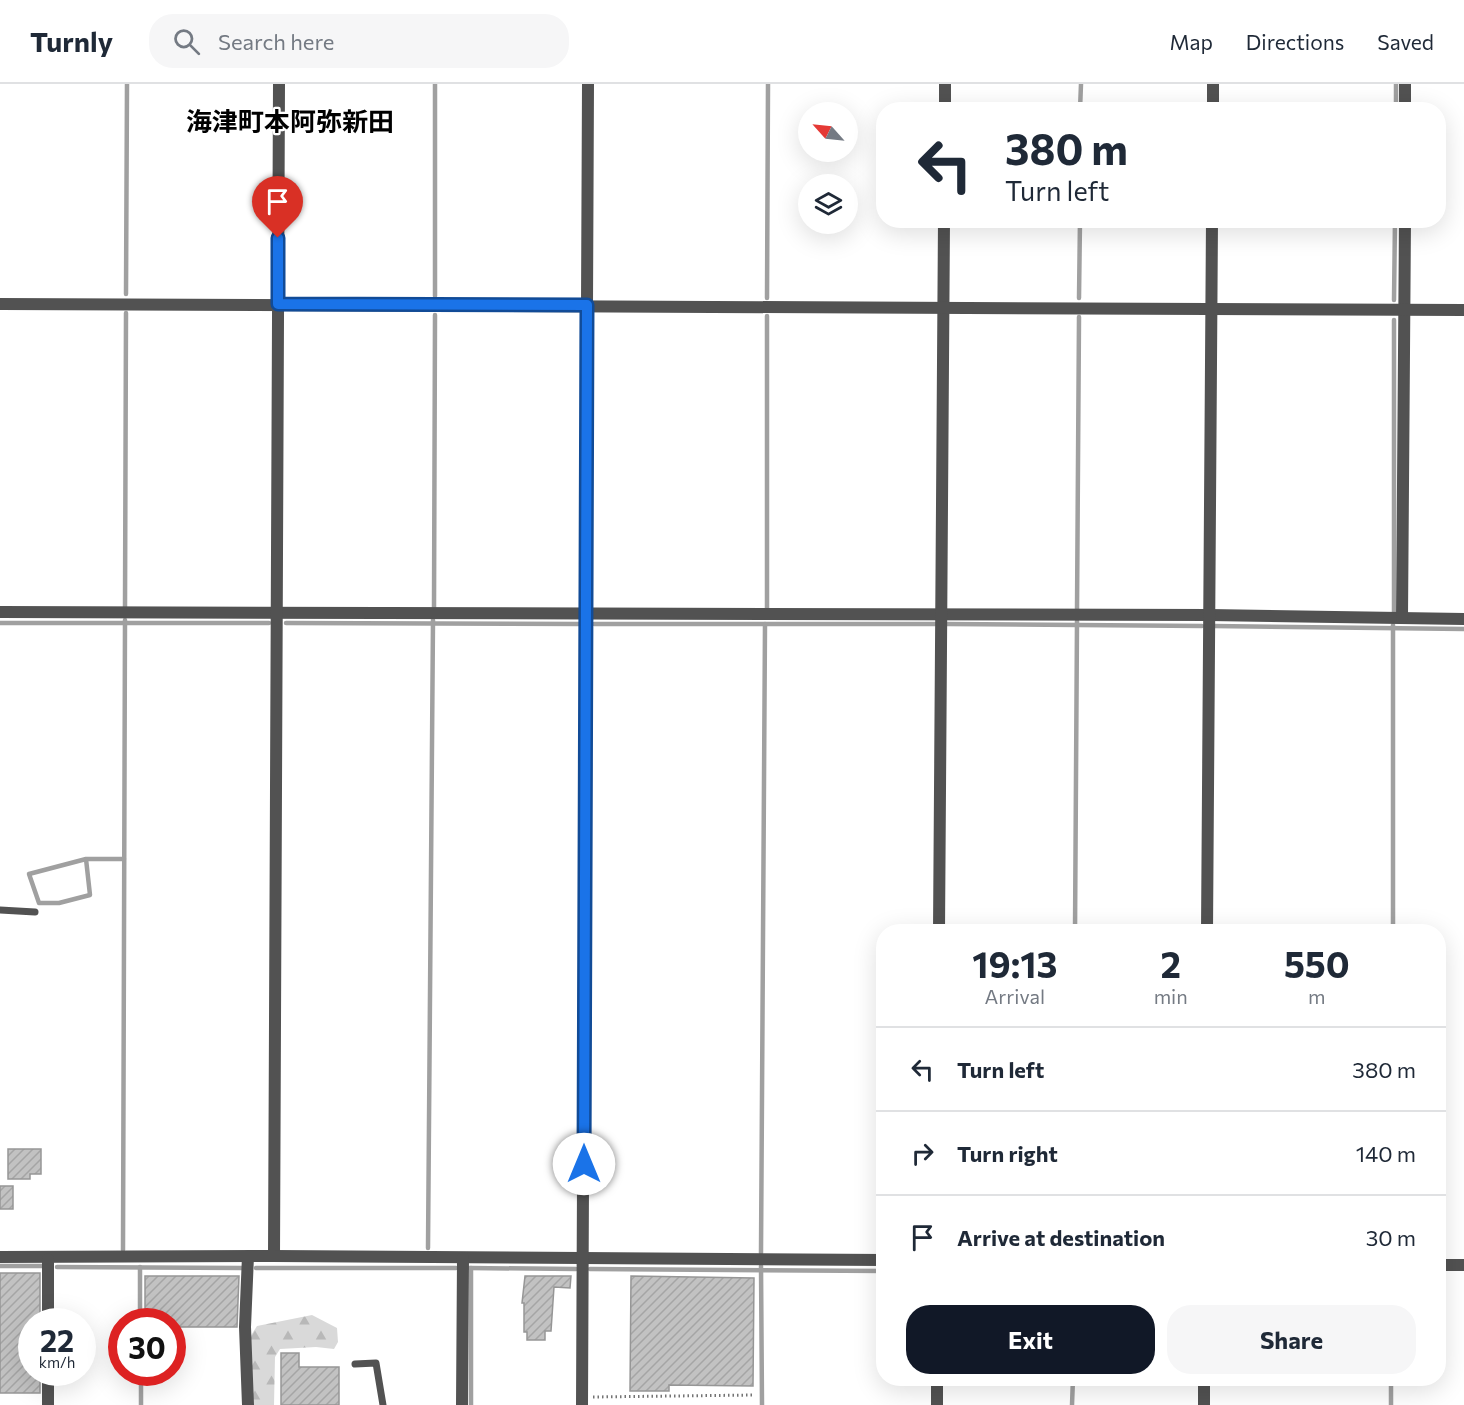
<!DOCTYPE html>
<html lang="en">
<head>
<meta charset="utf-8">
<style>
  body { margin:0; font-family:Commissioner,"Noto Sans JP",sans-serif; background:#f6f6f7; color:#1f2937; height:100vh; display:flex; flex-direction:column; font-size:22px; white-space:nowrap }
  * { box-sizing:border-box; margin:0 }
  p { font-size:20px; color:#747a83 }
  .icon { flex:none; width:33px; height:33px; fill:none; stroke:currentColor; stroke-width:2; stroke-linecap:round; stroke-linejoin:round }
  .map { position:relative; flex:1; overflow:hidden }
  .panel { position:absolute; left:876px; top:840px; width:570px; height:462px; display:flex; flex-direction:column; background:#fff; border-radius:24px; box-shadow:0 6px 24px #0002 }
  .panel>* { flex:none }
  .hud { position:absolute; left:876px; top:18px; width:570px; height:126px; border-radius:24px; box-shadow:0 6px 24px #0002; background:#fff; color:#1f2937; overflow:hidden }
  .needle { width:39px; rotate:297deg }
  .controls { position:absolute; left:798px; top:18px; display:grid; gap:12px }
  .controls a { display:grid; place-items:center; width:60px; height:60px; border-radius:50%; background:#fff; box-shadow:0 6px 24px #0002; font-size:30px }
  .speed { position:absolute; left:18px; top:1224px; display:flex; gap:12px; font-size:30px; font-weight:700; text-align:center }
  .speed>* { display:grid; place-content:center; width:78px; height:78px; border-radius:50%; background:#fff; box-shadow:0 6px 24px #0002; line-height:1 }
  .speed small { font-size:15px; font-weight:400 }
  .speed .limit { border:9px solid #d22; background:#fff; color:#111 }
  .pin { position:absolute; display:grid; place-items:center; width:51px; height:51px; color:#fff; margin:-62px -26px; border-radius:50% 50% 50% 0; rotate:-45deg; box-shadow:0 0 6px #0007 }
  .pin .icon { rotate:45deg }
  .me { position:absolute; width:66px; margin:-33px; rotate:0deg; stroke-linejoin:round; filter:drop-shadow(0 0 4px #0008) }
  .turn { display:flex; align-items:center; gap:21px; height:126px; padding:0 30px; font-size:27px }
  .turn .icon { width:78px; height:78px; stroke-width:2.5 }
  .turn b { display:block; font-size:42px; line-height:51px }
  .eta { display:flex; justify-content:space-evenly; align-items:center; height:102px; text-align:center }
  .eta b { font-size:36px; font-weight:700; line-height:42px }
  .action { display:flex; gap:12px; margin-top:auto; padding:12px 30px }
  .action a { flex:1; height:69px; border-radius:24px; background:#111827; color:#fff; font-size:24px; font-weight:700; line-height:69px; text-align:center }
  .action a+a { background:#f6f6f7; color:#1f2937 }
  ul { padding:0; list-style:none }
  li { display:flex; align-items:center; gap:18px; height:84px; padding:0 30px; border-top:2px solid #e0e1e3 }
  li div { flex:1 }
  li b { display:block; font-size:22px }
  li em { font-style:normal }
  header { display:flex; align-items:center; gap:36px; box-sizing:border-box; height:84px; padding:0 30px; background:#fff; border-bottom:2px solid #e0e1e3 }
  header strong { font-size:28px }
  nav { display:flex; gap:33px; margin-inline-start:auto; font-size:21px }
  .search { width:420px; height:54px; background:#f6f6f7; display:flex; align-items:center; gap:15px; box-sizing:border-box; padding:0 21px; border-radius:24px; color:#747a83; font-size:22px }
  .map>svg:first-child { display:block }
</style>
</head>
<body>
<header>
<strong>Turnly</strong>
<div class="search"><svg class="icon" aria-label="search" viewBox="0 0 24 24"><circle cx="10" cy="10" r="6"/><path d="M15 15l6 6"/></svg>Search here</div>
<nav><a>Map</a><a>Directions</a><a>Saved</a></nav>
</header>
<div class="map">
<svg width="1464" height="1321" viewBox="0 0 1464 1321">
  <defs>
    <pattern id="forest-firs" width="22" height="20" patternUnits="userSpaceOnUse" patternTransform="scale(1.5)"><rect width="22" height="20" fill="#d9d9d9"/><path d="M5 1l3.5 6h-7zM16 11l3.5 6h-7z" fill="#b8b8b8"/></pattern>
    <pattern id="building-hatch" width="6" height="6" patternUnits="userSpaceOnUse" patternTransform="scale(1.5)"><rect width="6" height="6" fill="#c2c2c2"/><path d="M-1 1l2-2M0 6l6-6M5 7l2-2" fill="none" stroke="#a5a5a5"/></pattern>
  </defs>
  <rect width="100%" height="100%" fill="#fff"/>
  <path fill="url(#forest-firs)" d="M312 1231 337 1244 338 1258 334 1265 316 1263 280 1265 275 1273 274 1321H252L250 1253 257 1242Z"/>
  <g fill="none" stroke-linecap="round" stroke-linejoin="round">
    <g stroke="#a0a0a0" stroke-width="4.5">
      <path d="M435 0V212"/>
      <path d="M1080 26 1081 0"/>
      <path d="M1396 26V0"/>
      <path d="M126 210 127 0"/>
      <path d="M767 214 768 0"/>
      <path d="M1079 214 1080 136"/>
      <path d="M1394 216 1395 136"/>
      <path d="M125 523 126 229"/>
      <path d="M434 524 435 231"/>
      <path d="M767 525V232"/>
      <path d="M1077 527 1079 233"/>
      <path d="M1394 529V236"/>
      <path d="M0 539H269"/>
      <path d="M286 539 580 540"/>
      <path d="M594 540H935"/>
      <path d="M947 540 1202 542"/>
      <path d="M1213 542 1464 545"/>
      <path d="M86 775 90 811 59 819H39L29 790 86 775H124"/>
      <path d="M1075 848 1077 537"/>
      <path d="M1393 848V541"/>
      <path d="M428 1164 433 536"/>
      <path d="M123 1166 125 536"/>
      <path d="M761 1169 765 540"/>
      <path d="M0 1182H44"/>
      <path d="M761 1182 762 1321"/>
      <path d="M57 1183 242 1184"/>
      <path d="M140 1183V1238"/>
      <path d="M256 1184H456"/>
      <path d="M469 1184 576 1185"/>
      <path d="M590 1185 884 1187"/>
      <path d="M141 1288V1321"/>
      <path d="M471 1321V1184"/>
      <path d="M1072 1321 1073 1294"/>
      <path d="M1391 1321V1294"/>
    </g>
  </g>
  <g fill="url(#building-hatch)" stroke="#969696" stroke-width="1.5">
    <path d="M8 1065H41V1090H30V1095H8Z"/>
    <rect x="0" y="1102" width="13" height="23"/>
    <path d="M0 1189H40V1238H32V1288H40V1309H0Z"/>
    <path d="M145 1192H239L237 1243H172V1238H145Z"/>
    <path d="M525 1192H571L570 1204 554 1203 551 1247H545V1256H527V1248H524V1219H522Z"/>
    <path d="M631 1192 754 1194 753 1302 669 1301V1307H630Z"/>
    <path d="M281 1269H299V1283H339V1321H281Z"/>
  </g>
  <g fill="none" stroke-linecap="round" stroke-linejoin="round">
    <path stroke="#747474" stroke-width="3" stroke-dasharray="1.5 3" stroke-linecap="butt" d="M593 1313 755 1311"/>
    <g stroke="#525252" stroke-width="7">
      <path d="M0 826 35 828"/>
      <path d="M355 1280 376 1279 383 1321"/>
    </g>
    <g stroke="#525252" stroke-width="12">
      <path d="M945 26V0"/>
      <path d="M1213 26V0"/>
      <path d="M1405 26V0"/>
      <path d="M0 528 1209 531 1464 535"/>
      <path d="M1402 534 1405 136"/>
      <path d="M939 848 944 136"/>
      <path d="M1207 848 1212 136"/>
      <path d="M248 1172 245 1243 248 1321"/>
      <path d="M274 1172 279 0"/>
      <path d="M0 1173 274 1172 884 1176"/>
      <path d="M1438 1181H1464"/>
      <path d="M48 1238V1175"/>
      <path d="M48 1321V1288"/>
      <path d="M462 1321 463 1174"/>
      <path d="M582 1321 588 0"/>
      <path d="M937 1321V1294"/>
      <path d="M1204 1321V1294"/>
    </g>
    <path stroke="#525252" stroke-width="12" d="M0 220 1464 226"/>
  </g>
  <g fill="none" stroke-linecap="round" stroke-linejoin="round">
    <g stroke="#114b97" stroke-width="15">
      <path id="route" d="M278 154V220L587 221 584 1080"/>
    </g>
    <use href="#route" stroke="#1a73e8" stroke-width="10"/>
  </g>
  <g text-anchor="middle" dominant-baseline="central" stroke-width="4.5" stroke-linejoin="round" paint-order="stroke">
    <g font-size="26" font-weight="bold" fill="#000" stroke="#fff">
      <text x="290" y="36">海津町本阿弥新田</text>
    </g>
  </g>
</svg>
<div class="controls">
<a><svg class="needle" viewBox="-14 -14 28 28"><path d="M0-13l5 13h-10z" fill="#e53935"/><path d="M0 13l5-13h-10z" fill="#747a83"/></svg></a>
<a><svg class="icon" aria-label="layers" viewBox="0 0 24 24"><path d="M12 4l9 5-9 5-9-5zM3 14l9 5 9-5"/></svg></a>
</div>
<div class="speed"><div>22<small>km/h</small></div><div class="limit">30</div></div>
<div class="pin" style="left:278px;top:154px;background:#d93025"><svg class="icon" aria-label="arrive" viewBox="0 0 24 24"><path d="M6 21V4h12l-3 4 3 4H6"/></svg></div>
<svg class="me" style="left:584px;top:1080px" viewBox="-20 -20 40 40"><circle r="19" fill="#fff"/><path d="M0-13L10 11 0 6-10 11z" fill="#1a73e8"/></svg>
<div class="hud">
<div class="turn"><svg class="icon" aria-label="left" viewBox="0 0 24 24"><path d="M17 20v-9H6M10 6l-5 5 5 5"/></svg><div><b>380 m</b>Turn left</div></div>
</div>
<section class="panel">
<div class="eta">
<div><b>19:13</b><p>Arrival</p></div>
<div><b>2</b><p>min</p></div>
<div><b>550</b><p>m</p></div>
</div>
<ul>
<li><svg class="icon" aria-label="left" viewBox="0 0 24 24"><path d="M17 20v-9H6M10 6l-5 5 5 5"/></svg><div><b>Turn left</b></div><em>380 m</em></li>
<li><svg class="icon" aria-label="right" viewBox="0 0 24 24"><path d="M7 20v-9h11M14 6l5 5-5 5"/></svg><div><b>Turn right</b></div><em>140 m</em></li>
<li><svg class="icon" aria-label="arrive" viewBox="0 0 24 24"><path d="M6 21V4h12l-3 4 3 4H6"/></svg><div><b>Arrive at destination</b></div><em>30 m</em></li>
</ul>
<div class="action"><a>Exit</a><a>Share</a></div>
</section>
</div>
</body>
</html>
